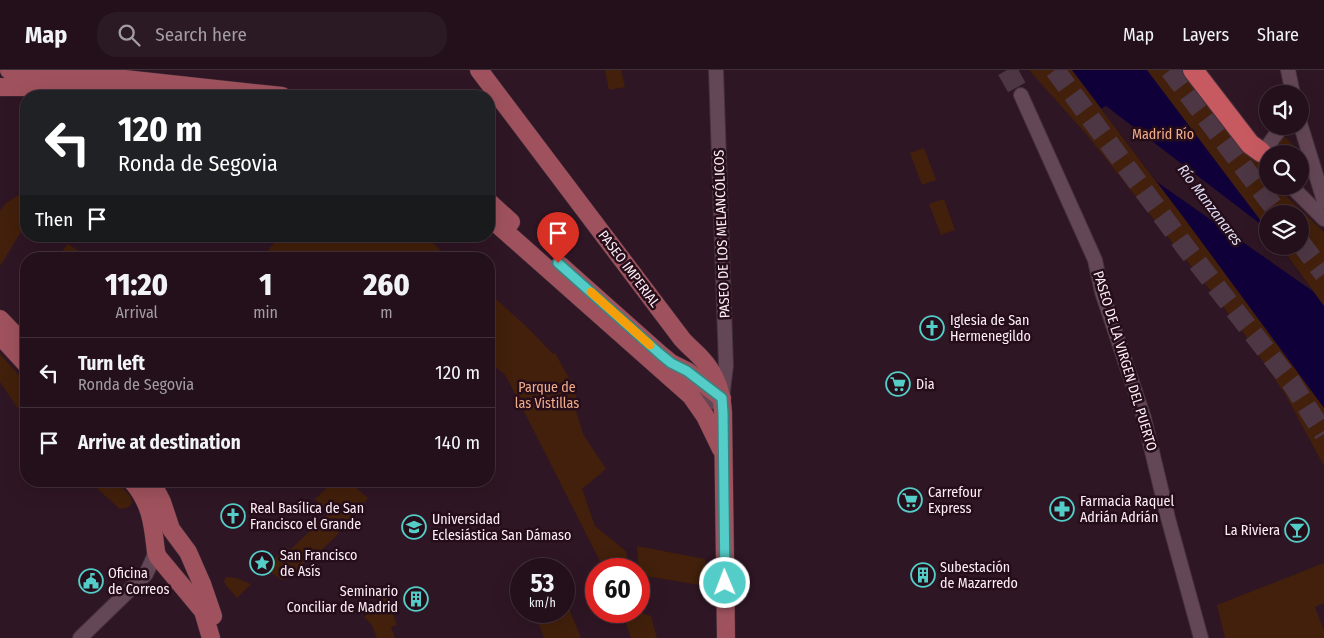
<!DOCTYPE html>
<html lang="en">
<head>
<meta charset="utf-8">
<style>
  body { margin:0; font-family:"Fira Sans Condensed",sans-serif; background:#2b1924; color:#f1f3f6; height:100vh; display:flex; flex-direction:column; font-size:19px; white-space:nowrap }
  * { box-sizing:border-box; margin:0 }
  p { font-size:16px; color:#a39da3 }
  .icon { flex:none; width:28px; height:28px; fill:none; stroke:currentColor; stroke-width:2; stroke-linecap:round; stroke-linejoin:round }
  .map { position:relative; flex:1; overflow:hidden }
  .details { position:absolute; left:20px; top:182px; width:475px; height:235px; display:flex; flex-direction:column; background:#23101b; border-radius:20px; box-shadow:0 5px 20px #0002,0 0 0 1px #40303a }
  .details>* { flex:none }
  .top-card { position:absolute; left:20px; top:20px; width:475px; height:152px; border-radius:20px; box-shadow:0 5px 20px #0002,0 0 0 1px #40303a; background:#202124; color:#fff; overflow:hidden }
  .controls { position:absolute; left:1259px; top:15px; display:grid; gap:10px }
  .controls a { display:grid; place-items:center; width:50px; height:50px; border-radius:50%; background:#23101b; box-shadow:0 5px 20px #0002,0 0 0 1px #40303a; font-size:25px }
  .speed { position:absolute; left:510px; top:488px; display:flex; gap:10px; font-size:25px; font-weight:700; text-align:center }
  .speed>* { display:grid; place-content:center; width:65px; height:65px; border-radius:50%; background:#23101b; box-shadow:0 5px 20px #0002,0 0 0 1px #40303a; line-height:1 }
  .speed small { font-size:12px; font-weight:400 }
  .speed .limit { border:8px solid #d22; background:#fff; color:#111 }
  .pin { position:absolute; display:grid; place-items:center; width:42px; height:42px; color:#fff; margin:-51px -21px; border-radius:50% 50% 50% 0; rotate:-45deg; box-shadow:0 0 5px #0007 }
  .pin .icon { rotate:45deg }
  .me { position:absolute; width:55px; margin:-28px; rotate:359deg; stroke-linejoin:round; filter:drop-shadow(0 0 4px #0008) }
  .turn { display:flex; align-items:center; gap:18px; height:105px; padding:0 15px; font-size:22px }
  .turn .icon { width:65px; height:65px; stroke-width:2.5 }
  .turn b { display:block; font-size:35px; line-height:42px }
  .then { display:flex; align-items:center; height:48px; padding:0 15px; background:#0003; gap:10px; font-size:19px }
  .eta { display:flex; justify-content:space-evenly; align-items:center; height:85px; text-align:center }
  .eta b { font-size:30px; font-weight:800; line-height:35px }
  ul { padding:0; list-style:none }
  li { display:flex; align-items:center; gap:15px; height:70px; padding:0 15px; border-top:1px solid #40303a }
  li div { flex:1 }
  li b { display:block; font-size:19px }
  li em { font-style:normal }
  header { display:flex; align-items:center; gap:30px; box-sizing:border-box; height:70px; padding:0 25px; background:#23101b; border-bottom:1px solid #40303a }
  header strong { font-size:24px }
  nav { display:flex; gap:28px; margin-inline-start:auto; font-size:18px }
  .search { width:350px; height:45px; background:#2b1924; display:flex; align-items:center; gap:12px; box-sizing:border-box; padding:0 18px; border-radius:20px; color:#a39da3; font-size:19px }
  .map>svg:first-child { display:block }
</style>
</head>
<body>
<header>
<strong>Map</strong>
<div class="search"><svg class="icon" aria-label="search" viewBox="0 0 24 24"><circle cx="10" cy="10" r="6"/><path d="M15 15l6 6"/></svg>Search here</div>
<nav><a>Map</a><a>Layers</a><a>Share</a></nav>
</header>
<div class="map">
<svg width="1324" height="568" viewBox="0 0 1324 568">
  <rect width="100%" height="100%" fill="#2f1624"/>
  <g fill="#42200b" fill-rule="evenodd">
    <path d="M605 0H621L625 17 609 20Z"/>
    <path d="M1029 0H1190L1267 102 1268 116H1278L1287 127 1324 162V396L1285 324 1241 259 1087 65ZM1268 144H1300V176H1268Z"/>
    <path d="M1283 65 1301 83 1307 113 1300 102V84H1287L1279 72Z"/>
    <path d="M924 78 936 110 922 115 910 83Z"/>
    <path d="M26 120V157H24L0 196V141L5 134Z"/>
    <path d="M944 129 955 160 941 165 929 134Z"/>
    <path d="M280 166H425L450 189H261Z"/>
    <path d="M68 174 92 189H56Z"/>
    <path d="M489 223 527 257 553 284 555 283 573 315 579 339 576 341 583 364 606 399 582 419 595 456 626 481 629 499H604L506 306 489 291Z"/>
    <path d="M0 284 26 313V350L0 312Z"/>
    <path d="M89 411H116L130 426 132 433 127 438 120 439Z"/>
    <path d="M334 411H348L368 428 336 466 311 490 309 489 286 510 284 508 282 510 265 498 287 477 290 480 329 443 315 429Z"/>
    <path d="M637 476 705 489 706 516 639 505Z"/>
    <path d="M1324 493V533L1315 537 1324 561V568H1225L1217 535Z"/>
    <path d="M226 507 236 508 251 514 237 528 225 514 224 511Z"/>
    <path d="M386 524 397 555 391 557 395 568H377L372 555 364 547Z"/>
    <path d="M565 529 581 568H544L534 542 564 541V530Z"/>
    <path d="M622 541H637L651 546 657 568H631Z"/>
  </g>
  <path fill="#10003a" d="M1072 0H1147L1267 159 1268 176H1280L1324 236V338L1184 148Z"/>
  <path fill="#2f1624" d="M1106 36 1267 159 1268 176H1280L1314 222 1157 112 1101 39Z"/>
  <g fill="none" stroke-linecap="round" stroke-linejoin="round">
    <g stroke="#4e3744" stroke-width="20" stroke-dasharray="20 10" stroke-linecap="butt">
      <path d="M1007 0 1021 25"/>
      <path d="M1055 0 1186 178 1291 312 1324 364"/>
      <path d="M1170 0 1279 144"/>
      <path d="M1300 172 1324 204"/>
    </g>
    <g stroke="#44313c" stroke-width="16">
      <g id="minor">
        <path d="M1288 0 1293 24"/>
        <path d="M1021 25 1095 190 1102 222 1144 348 1168 448 1201 568"/>
        <path d="M1300 53 1324 131"/>
        <path d="M1268 91 1261 82 1267 77 1282 56"/>
        <path d="M1291 116 1324 149"/>
        <path d="M691 326C702 332 710 335 722 328L726 296 716 0"/>
        <path d="M80 568 146 504 156 482"/>
      </g>
    </g>
    <g stroke="#44313c" stroke-width="19">
      <g id="major">
        <path d="M9 0 97 6 282 26"/>
        <path d="M479 0 682 269C688 276 696 282 702 289 715 303 722 323 723 343L726 568"/>
        <path d="M50 14 159 26"/>
        <path d="M0 17H61"/>
        <path d="M489 132 511 152"/>
        <path d="M489 147 691 326 705 346 721 379"/>
        <path d="M560 195 660 284 671 293 687 301 722 328"/>
        <path d="M0 249 26 276"/>
        <path d="M4 270 26 294"/>
        <path d="M132 411C151 433 153 454 156 482L158 487 203 541 211 568"/>
        <path d="M151 411 162 432 171 459 188 482 202 514 213 546"/>
      </g>
    </g>
    <g stroke="#44313c" stroke-width="22">
      <path id="highway" d="M1193 0 1250 74 1261 82"/>
    </g>
    <use href="#minor" stroke="#644756" stroke-width="14"/>
    <use href="#major" stroke="#9f525d" stroke-width="18"/>
    <use href="#highway" stroke="#c75a61" stroke-width="20"/>
  </g>
  <g fill="none" stroke-linecap="round" stroke-linejoin="round">
    <g stroke="#378582" stroke-width="12">
      <path id="route" d="M558 193 660 284 671 293 687 301 722 328 723 343 725 513"/>
    </g>
    <use href="#route" stroke="#54cdc8" stroke-width="9"/>
    <path stroke="#f59e0b" stroke-width="9" d="M591 222 650 275"/>
  </g>
  <defs>
    <g id="church-ring" transform="scale(1.25)"><circle r="9.5" fill="#250d1a" stroke="#54cdc8" stroke-width="1.5"/><path d="M-1.2-6h2.4v3.5h3.3v2.4h-3.3V6h-2.4V-.1h-3.3v-2.4h3.3Z" fill="#54cdc8"/></g>
    <g id="supermarket-ring" transform="scale(1.25)"><circle r="9.5" fill="#250d1a" stroke="#54cdc8" stroke-width="1.5"/><path d="M-6-5.5h2.5l.6 2H6L4.5 2H-2.5L-4.4-4H-6ZM-1.5 3.2a1.3 1.3 0 1 0 .1 0ZM3 3.2a1.3 1.3 0 1 0 .1 0Z" fill="#54cdc8"/></g>
    <g id="pharmacy-ring" transform="scale(1.25)"><circle r="9.5" fill="#250d1a" stroke="#54cdc8" stroke-width="1.5"/><path d="M-2-6h4v4h4v4h-4v4h-4v-4h-4v-4h4Z" fill="#54cdc8"/></g>
    <g id="university-ring" transform="scale(1.25)"><circle r="9.5" fill="#250d1a" stroke="#54cdc8" stroke-width="1.5"/><path d="M0-5L7-2L0 1L-7-2ZM-4 1L0 2.5L4 1V4Q0 6-4 4Z" fill="#54cdc8"/></g>
    <g id="bar-ring" transform="scale(1.25)"><circle r="9.5" fill="#250d1a" stroke="#54cdc8" stroke-width="1.5"/><path d="M-6-5H6L.8 .8V4.5H3.5V6h-7V4.5H-.8V.8Z" fill="#54cdc8"/></g>
    <g id="sight-ring" transform="scale(1.25)"><circle r="9.5" fill="#250d1a" stroke="#54cdc8" stroke-width="1.5"/><path d="M0-6L1.8-2.2L6-1.7L2.9 1.2L3.7 5.4L0 3.3L-3.7 5.4L-2.9 1.2L-6-1.7L-1.8-2.2Z" fill="#54cdc8"/></g>
    <g id="building-ring" transform="scale(1.25)"><circle r="9.5" fill="#250d1a" stroke="#54cdc8" stroke-width="1.5"/><path d="M-4-6H4V6H1V3H-1V6H-4ZM-2.5-4.3h1.7v1.8h-1.7ZM.8-4.3h1.7v1.8H.8ZM-2.5-1h1.7V.8h-1.7ZM.8-1h1.7V.8H.8Z" fill="#54cdc8"/></g>
    <g id="civic-ring" transform="scale(1.25)"><circle r="9.5" fill="#250d1a" stroke="#54cdc8" stroke-width="1.5"/><path d="M-.6-6.5H3V-4.5H.6V-3L4-1V1h2V6H-6V1h2V-1L-.6-3ZM-1.2 2.5V6h2.4V2.5Z" fill="#54cdc8"/></g>
  </defs>
  <g fill-rule="evenodd">
    <use href="#church-ring" x="932" y="258"/>
    <use href="#supermarket-ring" x="898" y="314"/>
    <use href="#supermarket-ring" x="910" y="430"/>
    <use href="#pharmacy-ring" x="1062" y="439"/>
    <use href="#church-ring" x="233" y="446"/>
    <use href="#university-ring" x="414" y="457"/>
    <use href="#bar-ring" x="1297" y="460"/>
    <use href="#sight-ring" x="262" y="493"/>
    <use href="#building-ring" x="923" y="505"/>
    <use href="#civic-ring" x="91" y="511"/>
    <use href="#building-ring" x="416" y="529"/>
  </g>
  <g text-anchor="middle" dominant-baseline="central" stroke-width="5" stroke-linejoin="round" paint-order="stroke">
    <g font-size="14" fill="#f1ad88" stroke="#250d1a">
      <text x="1163" y="64">Madrid Río</text>
      <text x="547" y="317">Parque de<tspan x="547" dy="16">las Vistillas</tspan></text>
    </g>
    <g font-size="14" fill="#feeff6" stroke="#250d1a">
      <text transform="translate(722 164) rotate(-92)">PASEO DE LOS MELANCÓLICOS</text>
      <text transform="translate(629 199) rotate(53)">PASEO IMPERIAL</text>
      <text transform="translate(1125 291) rotate(73)">PASEO DE LA VIRGEN DEL PUERTO</text>
    </g>
    <g font-size="14" fill="#feeff6" stroke="#250d1a" text-anchor="start">
      <text x="950" y="250">Iglesia de San<tspan x="950" dy="16">Hermenegildo</tspan></text>
      <text x="916" y="314">Dia</text>
      <text x="928" y="422">Carrefour<tspan x="928" dy="16">Express</tspan></text>
      <text x="1080" y="431">Farmacia Raquel<tspan x="1080" dy="16">Adrián Adrián</tspan></text>
      <text x="250" y="438">Real Basílica de San<tspan x="250" dy="16">Francisco el Grande</tspan></text>
      <text x="432" y="449">Universidad<tspan x="432" dy="16">Eclesiástica San Dámaso</tspan></text>
      <text x="1280" y="460" text-anchor="end">La Riviera</text>
      <text x="280" y="485">San Francisco<tspan x="280" dy="16">de Asís</tspan></text>
      <text x="940" y="497">Subestación<tspan x="940" dy="16">de Mazarredo</tspan></text>
      <text x="108" y="503">Oficina<tspan x="108" dy="16">de Correos</tspan></text>
      <text x="398" y="521" text-anchor="end">Seminario<tspan x="398" dy="16">Conciliar de Madrid</tspan></text>
    </g>
    <g font-size="15" font-style="italic" fill="#dcddf4" stroke="#250d1a">
      <text transform="translate(1210 135) rotate(53)">Río Manzanares</text>
    </g>
  </g>
</svg>
<div class="controls">
<a><svg class="icon" aria-label="sound" viewBox="0 0 24 24"><path d="M4 9h4l5-4v14l-5-4H4zM17 9q2 3 0 6"/></svg></a>
<a><svg class="icon" aria-label="search" viewBox="0 0 24 24"><circle cx="10" cy="10" r="6"/><path d="M15 15l6 6"/></svg></a>
<a><svg class="icon" aria-label="layers" viewBox="0 0 24 24"><path d="M12 4l9 5-9 5-9-5zM3 14l9 5 9-5"/></svg></a>
</div>
<div class="speed"><div>53<small>km/h</small></div><div class="limit">60</div></div>
<div class="pin" style="left:558px;top:193px;background:#d93025"><svg class="icon" aria-label="arrive" viewBox="0 0 24 24"><path d="M6 21V4h12l-3 4 3 4H6"/></svg></div>
<svg class="me" style="left:725px;top:513px" viewBox="-20 -20 40 40"><circle r="17" fill="#54cdc8" stroke="#fff" stroke-width="3"/><path d="M0-11L8 9 0 5-8 9z" fill="#fff"/></svg>
<div class="top-card">
<div class="turn"><svg class="icon" aria-label="left" viewBox="0 0 24 24"><path d="M17 20v-9H6M10 6l-5 5 5 5"/></svg><div><b>120 m</b>Ronda de Segovia</div></div>
<div class="then">Then<svg class="icon" aria-label="arrive" viewBox="0 0 24 24"><path d="M6 21V4h12l-3 4 3 4H6"/></svg></div>
</div>
<section class="details">
<div class="eta">
<div><b>11:20</b><p>Arrival</p></div>
<div><b>1</b><p>min</p></div>
<div><b>260</b><p>m</p></div>
</div>
<ul>
<li><svg class="icon" aria-label="left" viewBox="0 0 24 24"><path d="M17 20v-9H6M10 6l-5 5 5 5"/></svg><div><b>Turn left</b><p>Ronda de Segovia</p></div><em>120 m</em></li>
<li><svg class="icon" aria-label="arrive" viewBox="0 0 24 24"><path d="M6 21V4h12l-3 4 3 4H6"/></svg><div><b>Arrive at destination</b></div><em>140 m</em></li>
</ul>
</section>
</div>
</body>
</html>
